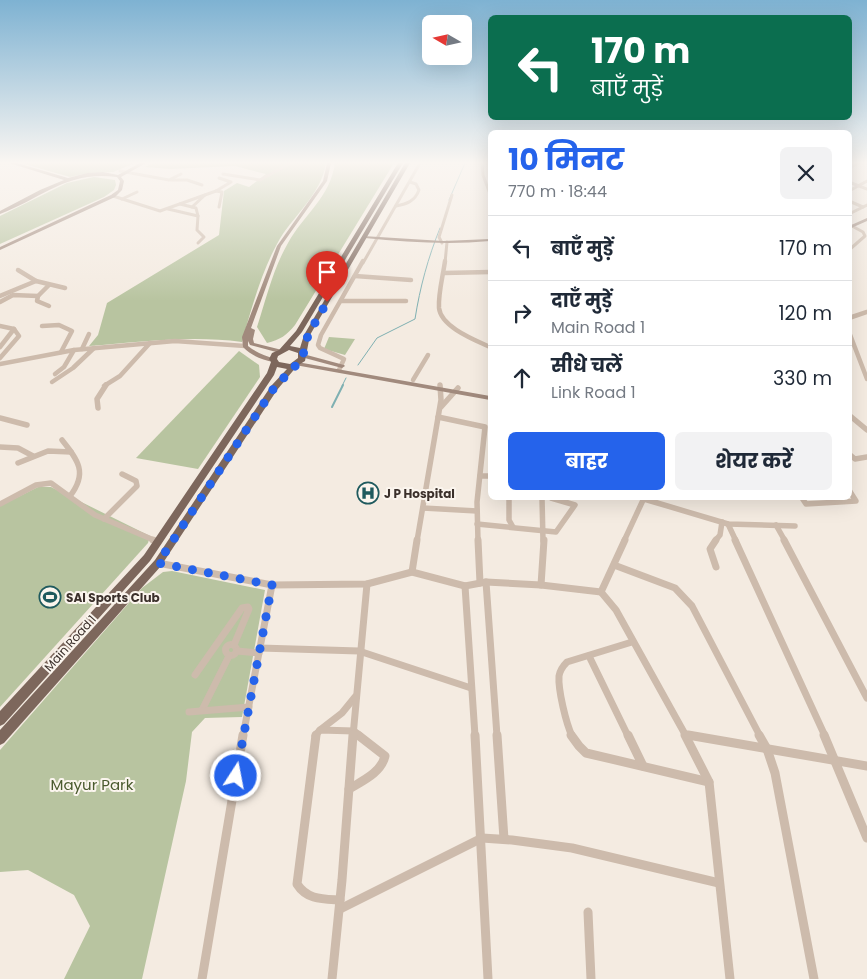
<!DOCTYPE html>
<html lang="hi">
<head>
<meta charset="utf-8">
<style>
  body { margin:0; font-family:Poppins,"Noto Sans Devanagari",sans-serif; background:#f2f2f3; color:#1f2937; height:100vh; display:flex; flex-direction:column; font-size:19px; white-space:nowrap }
  * { box-sizing:border-box; margin:0 }
  p { font-size:16px; color:#747a83 }
  .icon { flex:none; width:28px; height:28px; fill:none; stroke:currentColor; stroke-width:2; stroke-linecap:round; stroke-linejoin:round }
  .map { position:relative; flex:1; overflow:hidden }
  .details { position:absolute; left:488px; top:130px; width:364px; height:370px; display:flex; flex-direction:column; background:#fff; border-radius:8px; box-shadow:0 5px 20px #0002 }
  .details>* { flex:none }
  .banner { position:absolute; left:488px; top:15px; width:364px; height:105px; border-radius:8px; box-shadow:0 5px 20px #0002; background:#0b6e4f; color:#fff; overflow:hidden }
  .needle { width:32px; rotate:279deg }
  .fabs { position:absolute; left:422px; top:15px; display:grid; gap:10px }
  .fabs a { display:grid; place-items:center; width:50px; height:50px; border-radius:8px; background:#fff; box-shadow:0 5px 20px #0002; font-size:25px }
  .pin { position:absolute; display:grid; place-items:center; width:42px; height:42px; color:#fff; margin:-51px -21px; border-radius:50% 50% 50% 0; rotate:-45deg; box-shadow:0 0 5px #0007 }
  .pin .icon { rotate:45deg }
  .me { position:absolute; width:55px; margin:-28px; rotate:11deg; stroke-linejoin:round; filter:drop-shadow(0 0 4px #0008) }
  .turn { display:flex; align-items:center; gap:18px; height:105px; padding:0 20px; font-size:22px }
  .turn .icon { width:65px; height:65px; stroke-width:2.5 }
  .turn b { display:block; font-size:35px; line-height:42px }
  .round { display:grid; place-items:center; flex:none; width:52px; height:52px; border-radius:8px; background:#f2f2f3 }
  .head { display:flex; align-items:center; justify-content:space-between; height:85px; padding:0 20px }
  h1 { font-size:30px; font-weight:700; line-height:38px; color:#2563eb }
  .button { display:flex; gap:10px; margin-top:auto; padding:10px 20px }
  .button a { flex:1; height:58px; border-radius:8px; background:#2563eb; color:#fff; font-size:20px; font-weight:700; line-height:58px; text-align:center }
  .button a+a { background:#f2f2f3; color:#1f2937 }
  ul { padding:0; list-style:none }
  li { display:flex; align-items:center; gap:15px; height:65px; padding:0 20px; border-top:1px solid #e0e1e3 }
  li div { flex:1 }
  li b { display:block; font-size:19px }
  li em { font-style:normal }
  .map>svg:first-child { display:block }
</style>
</head>
<body>
<div class="map">
<svg width="867" height="979" viewBox="0 0 867 979">
  <rect width="100%" height="100%" fill="#f4ebe1"/>
  <g fill="#b8c4a0">
    <path d="M21 163H135L113 172 88 173 70 177Z"/>
    <path d="M153 163H326C321 196 291 217 277 244 261 273 251 310 242 342 191 335 140 342 89 346L98 335 107 303 219 235 224 191 237 183 249 187 266 174 235 166 170 169 145 167Z"/>
    <path d="M335 163H394L295 325C287 335 280 340 267 343L257 327C266 299 273 269 288 243 304 214 330 198 335 163Z"/>
    <path d="M94 177 115 180 116 185 114 190 104 197 0 244V216L67 183Z"/>
    <path d="M329 337 355 339 345 355 324 349Z"/>
    <path d="M239 351 259 365 260 377 198 469 136 458Z"/>
    <path d="M38 487H51L150 536 148 543 0 707V506Z"/>
    <path d="M172 571 265 590 242 717 205 718 192 732 186 781 142 979H64L90 926 74 895 28 870 0 872V750L142 588 163 572Z"/>
  </g>
  <g fill="none" stroke-linecap="round" stroke-linejoin="round">
    <g stroke="#7fb0b2" stroke-width="1">
      <path d="M449 200 465 163"/>
      <path d="M358 365 377 338 415 319C420 287 428 258 440 228"/>
      <path d="M342 386 346 378"/>
    </g>
    <path stroke="#7fb0b2" stroke-width="2" d="M332 407 343 385"/>
    <g stroke="#cdbbac" stroke-width="3">
      <path d="M482 163 483 175 490 194"/>
      <path d="M849 168 859 163"/>
      <path d="M120 171 169 180 181 174"/>
      <path d="M223 174 260 180 291 163"/>
      <path d="M171 180H187L202 185"/>
      <path d="M849 182 867 189"/>
      <path d="M216 191 222 192 219 207"/>
      <path d="M849 191 867 181"/>
      <path d="M113 196 160 211 216 191 231 182 219 178"/>
      <path d="M122 199 137 192"/>
      <path d="M849 201 863 207"/>
      <path d="M180 204 196 208 198 216 197 230 204 237 198 243"/>
      <path d="M396 206C407 204 415 201 419 190L416 184 410 182"/>
      <path d="M192 207 205 195"/>
      <path d="M168 209 198 216"/>
      <path d="M849 214 867 205"/>
      <path d="M442 243 439 237 452 195"/>
      <path d="M849 250 865 236 863 232 852 226"/>
      <path d="M363 263 420 163"/>
      <path d="M445 263 447 242"/>
    </g>
    <g stroke="#cdbbac" stroke-width="4.5">
      <path d="M445 261C443 276 438 294 439 308 441 327 475 340 490 347"/>
      <path d="M18 270 36 281"/>
      <path d="M444 273 490 272"/>
      <path d="M355 276 411 280"/>
      <path d="M0 296 36 281 65 288"/>
      <path d="M38 296 37 301 49 306"/>
      <path d="M341 301H406"/>
      <path d="M0 302 13 295 38 296 49 285"/>
      <path d="M849 318 867 312"/>
      <path d="M0 326 14 329 19 336 0 358"/>
      <path d="M42 326 59 325 72 331 61 352"/>
      <path d="M849 332 867 379"/>
      <path d="M0 347 14 329"/>
      <path d="M82 349 89 334"/>
      <path d="M0 364 74 350 175 341 245 346"/>
      <path d="M339 370 344 359 320 348 318 345 321 335 363 261"/>
      <path d="M55 374 64 367 74 350"/>
      <path d="M413 380 428 355"/>
      <path d="M52 382 73 368 94 348"/>
      <path d="M104 386 120 376 150 343"/>
    </g>
    <g stroke="#cdbbac" stroke-width="5.5">
      <path d="M441 407 458 388"/>
      <path d="M98 408 97 399 106 385"/>
      <path d="M849 415 867 430"/>
      <path d="M438 417 485 427 477 502 478 541"/>
      <path d="M0 418 27 425"/>
      <path d="M62 440C78 460 88 473 70 496"/>
      <path d="M0 447 18 448 33 456"/>
      <path d="M849 454 855 459 867 457"/>
      <path d="M18 463 48 451 71 452"/>
      <path d="M480 476H490"/>
      <path d="M509 498V520L513 527"/>
      <path d="M542 498 543 541"/>
      <path d="M802 498 806 504 856 501 849 490"/>
      <path d="M644 499 728 524 795 526"/>
      <path d="M0 504 36 485 51 483 95 515 156 541"/>
      <path d="M423 508 477 511"/>
      <path d="M104 519 137 486 136 481 122 474"/>
      <path d="M477 524 556 532 575 505 551 498"/>
      <path d="M728 524 736 541"/>
      <path d="M776 525 785 541"/>
      <path d="M417 541 441 400 440 385"/>
      <path d="M624 541 644 498"/>
      <path d="M715 541 720 535 722 522"/>
    </g>
    <g stroke="#cdbbac" stroke-width="7">
      <path d="M153 540 158 542"/>
      <path d="M478 540 480 583"/>
      <path d="M625 540 601 592 616 610 686 736"/>
      <path d="M735 540 825 736"/>
      <path d="M784 540 867 698"/>
      <path d="M158 563 272 585 367 584 412 572 465 586 486 582 541 585 601 592"/>
      <path d="M614 565 675 588 692 606 760 736"/>
      <path d="M716 567 710 549 716 540"/>
      <path d="M412 572 417 540"/>
      <path d="M486 582 497 736"/>
      <path d="M541 585 544 540"/>
      <path d="M465 586 475 736"/>
      <circle cx="231" cy="650" r="5.5"/>
      <path d="M260 648 359 651 471 688"/>
      <path d="M237 651 259 653"/>
      <path d="M589 656 628 736"/>
      <path d="M195 675 242 608 248 607 249 609 234 645"/>
      <path d="M202 710 229 656"/>
      <path d="M189 712 249 707"/>
      <path d="M320 730 342 713 355 697"/>
      <path d="M685 734 695 736"/>
      <path d="M243 736 272 585"/>
      <path d="M315 736 320 730 354 731 360 736"/>
      <path d="M353 736 367 584"/>
      <path d="M572 736C566 723 558 690 559 676 560 670 563 666 567 662L632 642"/>
    </g>
    <g stroke="#cdbbac" stroke-width="9">
      <path d="M316 735 297 884C307 900 323 899 340 900"/>
      <path d="M475 735 488 979"/>
      <path d="M497 735 504 839"/>
      <path d="M571 735 579 746 586 753 709 782"/>
      <path d="M628 735 643 766"/>
      <path d="M685 735 709 782 730 979"/>
      <path d="M688 735 867 766"/>
      <path d="M759 735 767 749 775 773 814 979"/>
      <path d="M824 735 867 838"/>
      <path d="M349 789C362 781 381 773 385 756L358 735"/>
      <path d="M340 909 482 838 512 840 572 848 719 883"/>
      <path d="M588 912 591 979"/>
      <path d="M202 979 243 735"/>
      <path d="M332 979 342 880 353 735"/>
    </g>
    <g fill="#a18a7d" fill-rule="evenodd">
      <path d="M9 163H17L68 178 87 173 103 172 118 175 140 163H146L121 177 124 181 122 190 115 197 0 250V247L111 195 118 190 120 181 117 177C67 170 42 198 0 214V211L40 190 64 180Z"/>
      <path d="M327 163H331L327 181 281 246 251 328 255 330 253 339 254 343 282 350 283 351 280 353 250 345 248 341V346C257 353 265 356 276 359L277 360 274 362C262 360 252 356 243 347L242 337 277 246 323 181Z"/>
      <path d="M867 218V221L849 229V226Z"/>
      <path d="M363 236 443 241 490 239V241C448 245 407 242 365 238H363Z"/>
      <path d="M303 354 344 365 345 366 342 368 301 357 300 356Z"/>
      <path d="M297 362 490 396V400L295 365 294 364Z"/>
    </g>
    <path fill="#7d675c" fill-rule="evenodd" d="M398 163H403L302 332 290 346 300 348 304 335 405 163H410L310 335 305 361 297 366 277 390 161 566 4 743 0 745V730L155 560 271 386 287 369 277 367 274 375 150 561 4 724 0 726V711L144 555 267 373 271 362 269 359 272 353 279 350 296 331ZM289 350 298 353V358L290 364 279 362 277 359 278 356Z"/>
  </g>
  <linearGradient id="sky" x2="0" y2="1"><stop stop-color="#7eb2d2"/><stop offset="0.54" stop-color="#faf6f2"/><stop offset="1" stop-color="#faf6f2" stop-opacity="0"/></linearGradient>
  <rect width="867" height="301" fill="url(#sky)"/>
  <g fill="none" stroke-linecap="round" stroke-linejoin="round">
    <path stroke="#2563eb" stroke-width="9" stroke-dasharray="0 16.2" d="M236 776 272 585 158 563 274 388 302 359 308 335 327 302"/>
  </g>
  <defs>
    <g id="hospital-ring" transform="scale(1.125)"><circle r="9.5" fill="#fbf5ee" stroke="#1f5a5e" stroke-width="1.5"/><path d="M-5-5h3v3.5h4V-5h3V5h-3V1.5h-4V5h-3Z" fill="#1f5a5e"/></g>
    <g id="stadium-ring" transform="scale(1.125)"><circle r="9.5" fill="#fbf5ee" stroke="#1f5a5e" stroke-width="1.5"/><path d="M0-5a6.5 5 0 1 0 0 10a6.5 5 0 1 0 0-10ZM-3.5-1.8h7v3.6h-7Z" fill="#1f5a5e"/></g>
  </defs>
  <g fill-rule="evenodd">
    <use href="#hospital-ring" x="368" y="493"/>
    <use href="#stadium-ring" x="50" y="597"/>
  </g>
  <g text-anchor="middle" dominant-baseline="central" stroke-width="4" stroke-linejoin="round" paint-order="stroke">
    <g font-size="12" font-weight="bold" fill="#3b302b" stroke="#fbf5ee" text-anchor="start">
      <text x="384" y="493">J P Hospital</text>
      <text x="66" y="597">SAI Sports Club</text>
    </g>
    <g font-size="12" fill="#3b302b" stroke="#fbf5ee">
      <text transform="translate(70 643) rotate(-48)">Main Road 1</text>
    </g>
    <g font-size="15" fill="#4a5a2e" stroke="#fbf5ee">
      <text x="92" y="784">Mayur Park</text>
    </g>
  </g>
</svg>
<div class="fabs">
<a><svg class="needle" viewBox="-14 -14 28 28"><path d="M0-13l5 13h-10z" fill="#e53935"/><path d="M0 13l5-13h-10z" fill="#747a83"/></svg></a>
</div>
<div class="pin" style="left:327px;top:302px;background:#d93025"><svg class="icon" aria-label="arrive" viewBox="0 0 24 24"><path d="M6 21V4h12l-3 4 3 4H6"/></svg></div>
<svg class="me" style="left:236px;top:776px" viewBox="-20 -20 40 40"><circle r="17" fill="#2563eb" stroke="#fff" stroke-width="3"/><path d="M0-11L8 9 0 5-8 9z" fill="#fff"/></svg>
<div class="banner">
<div class="turn"><svg class="icon" aria-label="left" viewBox="0 0 24 24"><path d="M17 20v-9H6M10 6l-5 5 5 5"/></svg><div><b>170 m</b>बाएँ मुड़ें</div></div>
</div>
<section class="details">
<div class="head"><div><h1>10 मिनट</h1><p>770 m · 18:44</p></div><a class="round"><svg class="icon" aria-label="close" viewBox="0 0 24 24"><path d="M6 6l12 12M18 6L6 18"/></svg></a></div>
<ul>
<li><svg class="icon" aria-label="left" viewBox="0 0 24 24"><path d="M17 20v-9H6M10 6l-5 5 5 5"/></svg><div><b>बाएँ मुड़ें</b></div><em>170 m</em></li>
<li><svg class="icon" aria-label="right" viewBox="0 0 24 24"><path d="M7 20v-9h11M14 6l5 5-5 5"/></svg><div><b>दाएँ मुड़ें</b><p>Main Road 1</p></div><em>120 m</em></li>
<li><svg class="icon" aria-label="ahead" viewBox="0 0 24 24"><path d="M12 20V5M6 11l6-6 6 6"/></svg><div><b>सीधे चलें</b><p>Link Road 1</p></div><em>330 m</em></li>
</ul>
<div class="button"><a>बाहर</a><a>शेयर करें</a></div>
</section>
</div>
</body>
</html>
